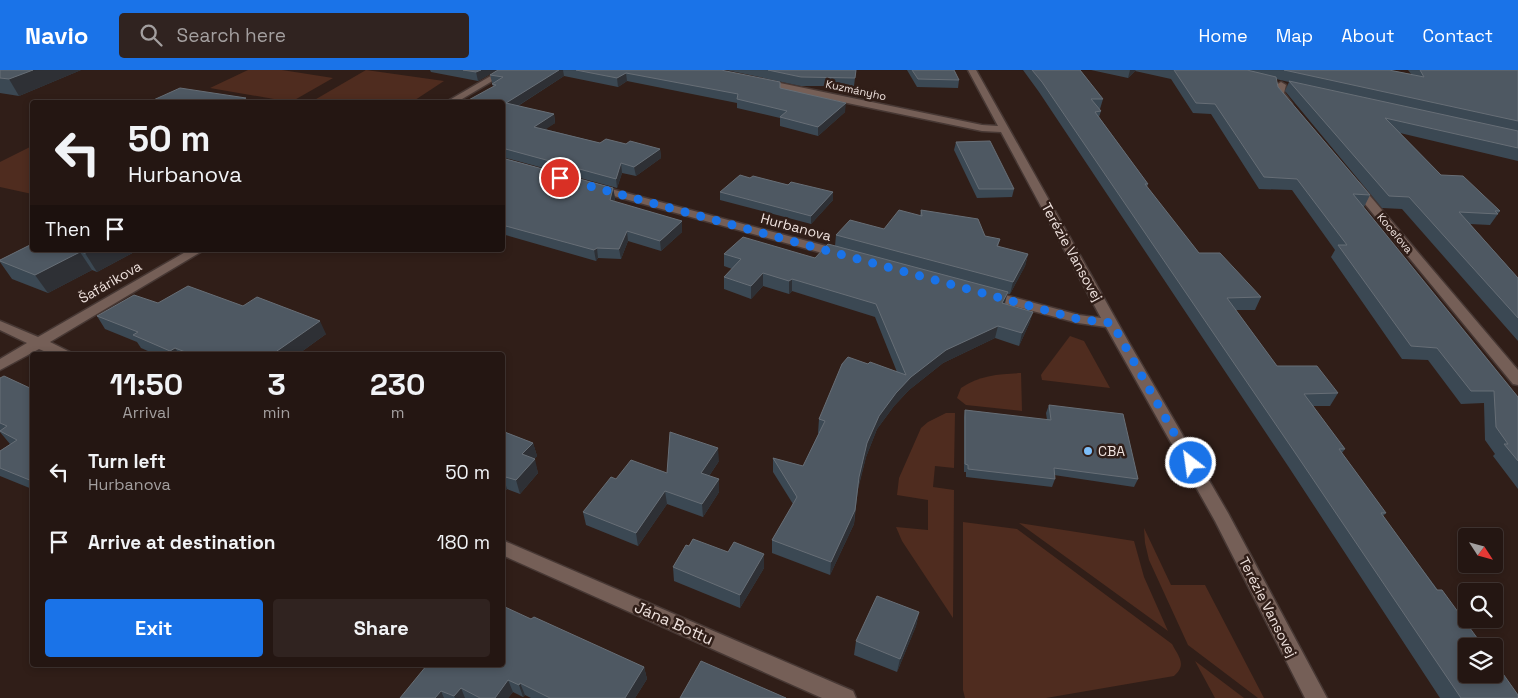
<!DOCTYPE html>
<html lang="en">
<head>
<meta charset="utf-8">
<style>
  body { margin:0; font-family:"Space Grotesk",sans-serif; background:#302320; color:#f1f3f6; height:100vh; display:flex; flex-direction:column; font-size:19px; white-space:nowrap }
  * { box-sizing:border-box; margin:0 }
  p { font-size:16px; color:#a39f9f }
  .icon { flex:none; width:28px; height:28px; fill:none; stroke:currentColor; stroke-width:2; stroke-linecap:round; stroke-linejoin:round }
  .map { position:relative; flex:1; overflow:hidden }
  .side { position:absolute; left:30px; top:282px; width:475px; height:315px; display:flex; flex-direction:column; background:#241612; border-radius:5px; box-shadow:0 2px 8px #0003,0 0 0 1px #413532 }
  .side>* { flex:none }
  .banner { position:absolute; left:30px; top:30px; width:475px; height:152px; border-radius:5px; box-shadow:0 2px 8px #0003,0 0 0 1px #413532; background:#241612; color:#f1f3f6; overflow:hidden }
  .needle { width:32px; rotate:126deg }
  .tools { position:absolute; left:1458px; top:458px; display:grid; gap:10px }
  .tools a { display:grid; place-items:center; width:45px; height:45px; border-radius:5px; background:#241612; box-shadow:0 2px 8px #0003,0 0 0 1px #413532; font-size:25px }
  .pin { position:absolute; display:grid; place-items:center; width:42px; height:42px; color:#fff; margin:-21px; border:2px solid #fff; border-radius:50%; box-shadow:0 1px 5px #0007 }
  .me { position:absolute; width:55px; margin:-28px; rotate:330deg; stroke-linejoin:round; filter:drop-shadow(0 0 4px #0008) }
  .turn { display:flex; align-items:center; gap:18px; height:105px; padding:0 15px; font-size:22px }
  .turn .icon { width:65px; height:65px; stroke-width:2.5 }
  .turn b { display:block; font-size:35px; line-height:42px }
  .then { display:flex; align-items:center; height:48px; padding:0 15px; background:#0003; gap:10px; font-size:19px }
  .eta { display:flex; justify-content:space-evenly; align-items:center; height:85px; text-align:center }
  .eta b { font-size:30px; font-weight:600; line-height:35px }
  .primary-button { display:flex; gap:10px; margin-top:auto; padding:10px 15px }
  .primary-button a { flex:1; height:58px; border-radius:5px; background:#1a73e8; color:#fff; font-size:20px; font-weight:600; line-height:58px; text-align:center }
  .primary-button a+a { background:#302320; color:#f1f3f6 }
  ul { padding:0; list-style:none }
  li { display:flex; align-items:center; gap:15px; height:70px; padding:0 15px }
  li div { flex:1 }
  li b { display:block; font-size:19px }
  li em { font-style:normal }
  header { display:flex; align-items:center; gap:30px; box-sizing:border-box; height:70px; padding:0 25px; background:#1a73e8; color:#fff }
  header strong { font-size:24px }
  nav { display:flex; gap:28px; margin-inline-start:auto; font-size:18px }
  .search { width:350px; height:45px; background:#302320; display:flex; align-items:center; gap:12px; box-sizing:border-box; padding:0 18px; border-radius:5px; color:#a39f9f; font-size:19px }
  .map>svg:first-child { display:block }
</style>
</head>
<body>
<header>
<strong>Navio</strong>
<div class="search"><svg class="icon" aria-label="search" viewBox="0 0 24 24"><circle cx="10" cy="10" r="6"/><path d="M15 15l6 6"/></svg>Search here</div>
<nav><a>Home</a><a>Map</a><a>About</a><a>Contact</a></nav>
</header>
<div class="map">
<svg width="1518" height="628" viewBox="0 0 1518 628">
  <rect width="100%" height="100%" fill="#301e18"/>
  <g fill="#4f2c1f">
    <path d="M248 0H282L333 8 291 32 210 18Z"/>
    <path d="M366 0 444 11 412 32H311Z"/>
    <path d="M32 76V124L0 117V92Z"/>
    <path d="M1070 266 1084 271 1110 318 1042 310 1041 305 1043 302Z"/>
    <path d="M1021 303 1022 341 966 335 957 328 961 318C979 305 1000 304 1021 303Z"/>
    <path d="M946 343H955L954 398 935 396 933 417 954 420 953 548 902 471 896 457 928 460V430L897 425 899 408 921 358 928 352Z"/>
    <path d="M963 452 1017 459 1172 574C1179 587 1187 595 1174 606L1046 628H965L963 620Z"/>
    <path d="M1019 453 1134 471 1144 507 1168 561Z"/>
    <path d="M1144 458 1171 515H1205L1264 628H1258L1188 575 1149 490 1145 473Z"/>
    <path d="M1195 591 1244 628H1215Z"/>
  </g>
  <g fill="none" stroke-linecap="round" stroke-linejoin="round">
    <g stroke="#473834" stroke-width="3">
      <g id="minor">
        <path d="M501 0H511L457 32H446Z"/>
        <path d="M968 0H976L1128 271 1228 443 1327 628H1305L1215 451 1106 257 1078 253 981 227 979 224 986 220 1079 245 1101 248 1001 62 982 61 761 15 757 12 761 9 982 55 998 56Z"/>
        <path d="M1281 12 1286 15 1284 23 1292 34 1290 36H1284L1274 23 1276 15Z"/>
        <path d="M1355 112 1359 113 1518 300V315L1513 314 1351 117 1349 115Z"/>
        <path d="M596 115 845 181 847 184 845 187H837L592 120 590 118Z"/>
        <path d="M189 180H204L50 272 70 282 72 285H53L39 279 0 300V289L27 273 0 260V251L38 267Z"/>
        <path d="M502 470 853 621 856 628H822L502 485Z"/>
      </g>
    </g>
    <use href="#minor" fill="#755f57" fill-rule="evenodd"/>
  </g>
  <g fill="#3b4853">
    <path d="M0 0H81L19 26 0 23Z"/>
    <path d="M430 0H497L478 11 431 2Z"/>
    <path d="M498 0H721L780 18 845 42 818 66 780 56V48L737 38V33L627 11 618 17 564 6 518 36 554 44 555 53 545 59 600 73 626 74 660 79 661 88 636 106 622 103 617 118 502 87V32L493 16 490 5Z"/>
    <path d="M726 0H856L854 16H801Z"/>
    <path d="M907 0H954L959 10 958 18 917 17Z"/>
    <path d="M1023 0H1080L1103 29 1100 39H1099L1101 41 1099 47 1148 114 1147 117 1199 183 1261 227 1255 240H1236L1277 296 1338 323 1330 336H1313L1345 379 1342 383 1386 443 1383 446 1518 628H1440L1290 399 1039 22Z"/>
    <path d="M1091 0H1389L1411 4 1408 0H1518V91L1400 63 1441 105 1500 141 1490 155 1470 154 1518 208V271L1402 139 1382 138 1285 21 1289 12 1276 9 1278 17 1370 125 1364 137H1363L1518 327V419L1493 386 1495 384 1485 370 1484 333 1461 334 1428 290 1402 289 1331 187 1335 180 1292 120 1259 119 1211 44 1193 43 1171 9 1135 1 1128 8Z"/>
    <path d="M956 72 1014 119 1012 127 977 128 954 80Z"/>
    <path d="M502 88 613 118 615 128 614 132 682 151V162L661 181 628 171 621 189 598 188 596 191 502 164Z"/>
    <path d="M750 108 833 122V130L811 154 720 130V122Z"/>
    <path d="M921 140 985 166 1000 169 998 177 1028 184 1025 196 1010 224H1007L1005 234 1033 242 1029 254 1019 276 995 268 943 293 909 320 894 336 877 359 866 387 858 419 854 454 830 505 772 483V470L793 434 773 402V388L803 396 819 363H818L819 349 868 294 897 302 875 247 792 221 789 224 763 216 751 229 724 219V207L732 199 724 196V184L815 188 835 176 836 165 884 159 920 145Z"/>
    <path d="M32 174 138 180 97 202 92 200 48 223 12 209 0 192V190Z"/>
    <path d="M158 233 243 236 326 264 297 285H157L141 278 137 272 105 259 97 246Z"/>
    <path d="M0 308 32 319V419L0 406V381L10 374 0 362Z"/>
    <path d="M1049 335 1138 409 1134 417 1054 405 1055 409 1052 417 966 407V402H964V347L965 340 1047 350 1046 343Z"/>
    <path d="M502 361 533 373 537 386 534 389 538 403 520 424 507 419 504 422 502 421Z"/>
    <path d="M719 391 709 406 719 422 703 447 667 434 638 476 586 455 583 442 616 409 667 403Z"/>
    <path d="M673 497 764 498 740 538 674 511Z"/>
    <path d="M919 542 916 556 897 602 854 585 856 571Z"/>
    <path d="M531 549 644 597 647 609 635 628H531L525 625 523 627 513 622 508 628H400Z"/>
  </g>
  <g fill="#2e3035">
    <path d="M33 0H81L19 26 9 9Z"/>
    <path d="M481 0H497L478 11 476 2Z"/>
    <path d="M559 0H563L564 6 508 42 506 33Z"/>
    <path d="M1130 0H1136L1128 8Z"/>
    <path d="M626 3 627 11 618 17 617 8Z"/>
    <path d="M246 28 248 32H239Z"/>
    <path d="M846 33 845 42 818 66V57Z"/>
    <path d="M554 44 555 53 536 66 534 57Z"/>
    <path d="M660 79 661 88 636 106 634 97Z"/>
    <path d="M621 93 622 103 617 118 616 109Z"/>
    <path d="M613 118 615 128 611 140 610 130Z"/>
    <path d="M833 122V130L811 154V146Z"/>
    <path d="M682 151V162L661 181 660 171Z"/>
    <path d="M627 161 628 171 621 189 619 179Z"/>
    <path d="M597 178 598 188 596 191 594 180Z"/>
    <path d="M92 180H138L97 202 85 183Z"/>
    <path d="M80 182 92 200 48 223 35 205Z"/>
    <path d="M1028 184 1025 196 1010 224 1013 212Z"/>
    <path d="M763 203V216L751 229V216Z"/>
    <path d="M792 209V221L789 224V211Z"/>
    <path d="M1008 222 1004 235 1002 233Z"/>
    <path d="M1033 242 1029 254 1019 276 1022 263Z"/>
    <path d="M320 251 326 264 297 285H279L277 281Z"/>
    <path d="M998 256 995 268 943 293 909 320 894 336 877 359 866 387 857 421 859 407 867 373 879 346 896 323 911 307 946 280Z"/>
    <path d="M175 278 180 285H173L170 281Z"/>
    <path d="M533 373 537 386 526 398 522 384Z"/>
    <path d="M718 378 719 391 702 416 701 403Z"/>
    <path d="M535 389 538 403 520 424 516 410Z"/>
    <path d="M503 405 507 419 504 422 502 416Z"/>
    <path d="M719 409V422L703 447 702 434Z"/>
    <path d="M665 421 667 434 638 476 636 463Z"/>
    <path d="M855 440 854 454 830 505 831 492Z"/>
    <path d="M764 484V498L740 538V525Z"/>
    <path d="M919 542 916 556 897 602 900 589Z"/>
    <path d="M644 597 647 609 635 628H625Z"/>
    <path d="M508 610 513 622 508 628H495Z"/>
    <path d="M520 613 525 625 523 627 519 615Z"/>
    <path d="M461 618 465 628H455L454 626Z"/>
    <path d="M441 621 444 628H435Z"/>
  </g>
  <g fill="#4e5862" stroke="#676e76">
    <path d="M0 0H33L9 9 0 8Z"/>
    <path d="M463 0H481L476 2Z"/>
    <path d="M498 0H559L506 33 554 44 534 57 600 73 606 69 626 74 630 71 660 79 634 97 621 93 616 109 502 78V32H465L496 15 492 14 503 7 490 5Z"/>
    <path d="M576 0H721L780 12V18L846 33 818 57 780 47 787 41 737 29 738 24 626 3 617 8Z"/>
    <path d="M768 0H856L855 8 801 7Z"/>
    <path d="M912 0H954L959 10 918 9Z"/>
    <path d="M1032 0H1080L1103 29H1091L1101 41 1095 42 1148 114H1145L1199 183H1220L1261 227 1227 228 1277 296H1317L1338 323 1304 324 1345 379H1339L1386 443H1381L1437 520H1442L1483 576H1466V604H1494V591L1518 625V628H1461L1298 387 1042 12Z"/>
    <path d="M1174 0H1247L1276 7 1278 17 1370 125 1353 124 1518 327V391L1504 374H1508L1496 357 1494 321H1471L1437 278 1411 276 1338 175H1347L1297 109 1264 107 1215 34 1196 33Z"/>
    <path d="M1284 0H1389L1424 7 1420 0H1518V51Z"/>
    <path d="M1289 11 1518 61V78L1385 48 1441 105 1463 106 1500 141H1495L1498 144 1459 142 1518 208V248L1409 127 1389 126Z"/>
    <path d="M180 18 246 28 238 32H240H149Z"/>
    <path d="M990 71 1014 119H979L956 72Z"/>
    <path d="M502 88 613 118 610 130 682 151 660 171 627 161 619 179 597 178 594 180 502 155Z"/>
    <path d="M740 105 750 108 753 106 788 115 791 112 833 122 811 146 720 122Z"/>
    <path d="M899 140 922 146 921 140 978 149 985 166 1000 169 997 176 1028 184 1013 212 836 165 850 150 884 159Z"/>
    <path d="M743 167 815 188 828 174 1008 222 1002 233 1033 242 1022 263 998 256 946 280 911 307 896 323 879 346 867 373 859 407 855 440 831 492 772 470 797 427 773 388 803 396 825 351 819 349 842 294 848 287 868 294 870 292 906 305 876 234 792 209 789 211 763 203 751 216 724 207 741 189 724 184Z"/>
    <path d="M32 174V180H92L85 183 80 182 35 205 0 191V190Z"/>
    <path d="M188 216 243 236 257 227 320 251 277 281 287 285H193L175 278 170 281 133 265 138 262 97 246 134 225 158 233Z"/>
    <path d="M4 306 32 319V411L0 398V381L17 370 0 361 7 356 0 353V308Z"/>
    <path d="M1049 335 1123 344 1138 409 1054 398 1055 409 968 399V395L965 394V340L1051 350Z"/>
    <path d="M502 361 533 373 522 384 535 389 516 410 502 406Z"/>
    <path d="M670 362 718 378 701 403 719 409 702 434 665 421 636 463 583 442 611 407 616 409 631 390 667 403Z"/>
    <path d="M693 469 728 482 734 472 764 484 740 525 673 497 686 475 689 476Z"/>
    <path d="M877 526 919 542 900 589 856 571Z"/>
    <path d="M502 537 504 538 505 537 531 549 534 547 644 597 625 628H550L520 613 519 615 508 610 495 628H480L461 618 454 626 441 621 435 628H400L427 595H502Z"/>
    <path d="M701 591 786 628H680Z"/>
  </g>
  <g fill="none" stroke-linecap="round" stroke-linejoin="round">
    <path stroke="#1a73e8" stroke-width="9" stroke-dasharray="0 16.2" d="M560 108 1078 249 1112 253 1191 393"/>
  </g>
  <circle fill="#7dbef9" stroke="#301e18" stroke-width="2" cx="1088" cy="381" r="5"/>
  <g text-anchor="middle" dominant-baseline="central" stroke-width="5" stroke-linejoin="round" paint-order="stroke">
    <g font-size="11" fill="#efe2de" stroke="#301e18">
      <text transform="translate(856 20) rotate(12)">Kuzmányho</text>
      <text transform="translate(1395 163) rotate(50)">Koceľova</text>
    </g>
    <g font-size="14" fill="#efe2de" stroke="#301e18">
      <text transform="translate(796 157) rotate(15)">Hurbanova</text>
      <text transform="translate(1072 182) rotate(61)">Terézie Vansovej</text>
      <text transform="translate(110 212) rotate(-30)">Šafárikova</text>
      <text transform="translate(1268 537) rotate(63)">Terézie Vansovej</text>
    </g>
    <g font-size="14" fill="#efe2de" stroke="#301e18" text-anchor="start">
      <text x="1098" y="381">CBA</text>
    </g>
    <g font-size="16" fill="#efe2de" stroke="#301e18">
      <text transform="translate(674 553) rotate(24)">Jána Bottu</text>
    </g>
  </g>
</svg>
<div class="tools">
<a><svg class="needle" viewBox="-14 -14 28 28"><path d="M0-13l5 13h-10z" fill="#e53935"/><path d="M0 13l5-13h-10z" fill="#a39f9f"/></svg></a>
<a><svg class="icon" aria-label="search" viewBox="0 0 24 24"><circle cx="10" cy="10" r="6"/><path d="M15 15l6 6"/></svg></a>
<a><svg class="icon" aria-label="layers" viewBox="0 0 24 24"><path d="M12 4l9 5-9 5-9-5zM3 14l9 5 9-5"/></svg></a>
</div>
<div class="pin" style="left:560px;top:108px;background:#d93025"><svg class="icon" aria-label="arrive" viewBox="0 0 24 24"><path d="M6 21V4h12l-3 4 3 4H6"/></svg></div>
<svg class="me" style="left:1191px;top:393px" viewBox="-20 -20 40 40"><circle r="17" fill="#1a73e8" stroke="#fff" stroke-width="3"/><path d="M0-11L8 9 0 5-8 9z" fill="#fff"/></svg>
<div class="banner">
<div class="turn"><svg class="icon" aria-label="left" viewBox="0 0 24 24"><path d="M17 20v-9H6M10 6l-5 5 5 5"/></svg><div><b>50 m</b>Hurbanova</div></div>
<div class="then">Then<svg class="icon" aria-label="arrive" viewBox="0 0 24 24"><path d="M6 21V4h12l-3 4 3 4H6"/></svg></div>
</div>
<section class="side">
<div class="eta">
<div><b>11:50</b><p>Arrival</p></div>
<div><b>3</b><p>min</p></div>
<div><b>230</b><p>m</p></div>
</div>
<ul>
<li><svg class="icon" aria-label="left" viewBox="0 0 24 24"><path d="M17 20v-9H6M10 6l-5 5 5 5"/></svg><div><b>Turn left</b><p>Hurbanova</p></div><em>50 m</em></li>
<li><svg class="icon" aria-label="arrive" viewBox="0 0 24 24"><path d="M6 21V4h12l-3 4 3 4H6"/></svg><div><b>Arrive at destination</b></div><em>180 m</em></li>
</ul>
<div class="primary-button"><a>Exit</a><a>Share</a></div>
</section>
</div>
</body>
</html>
